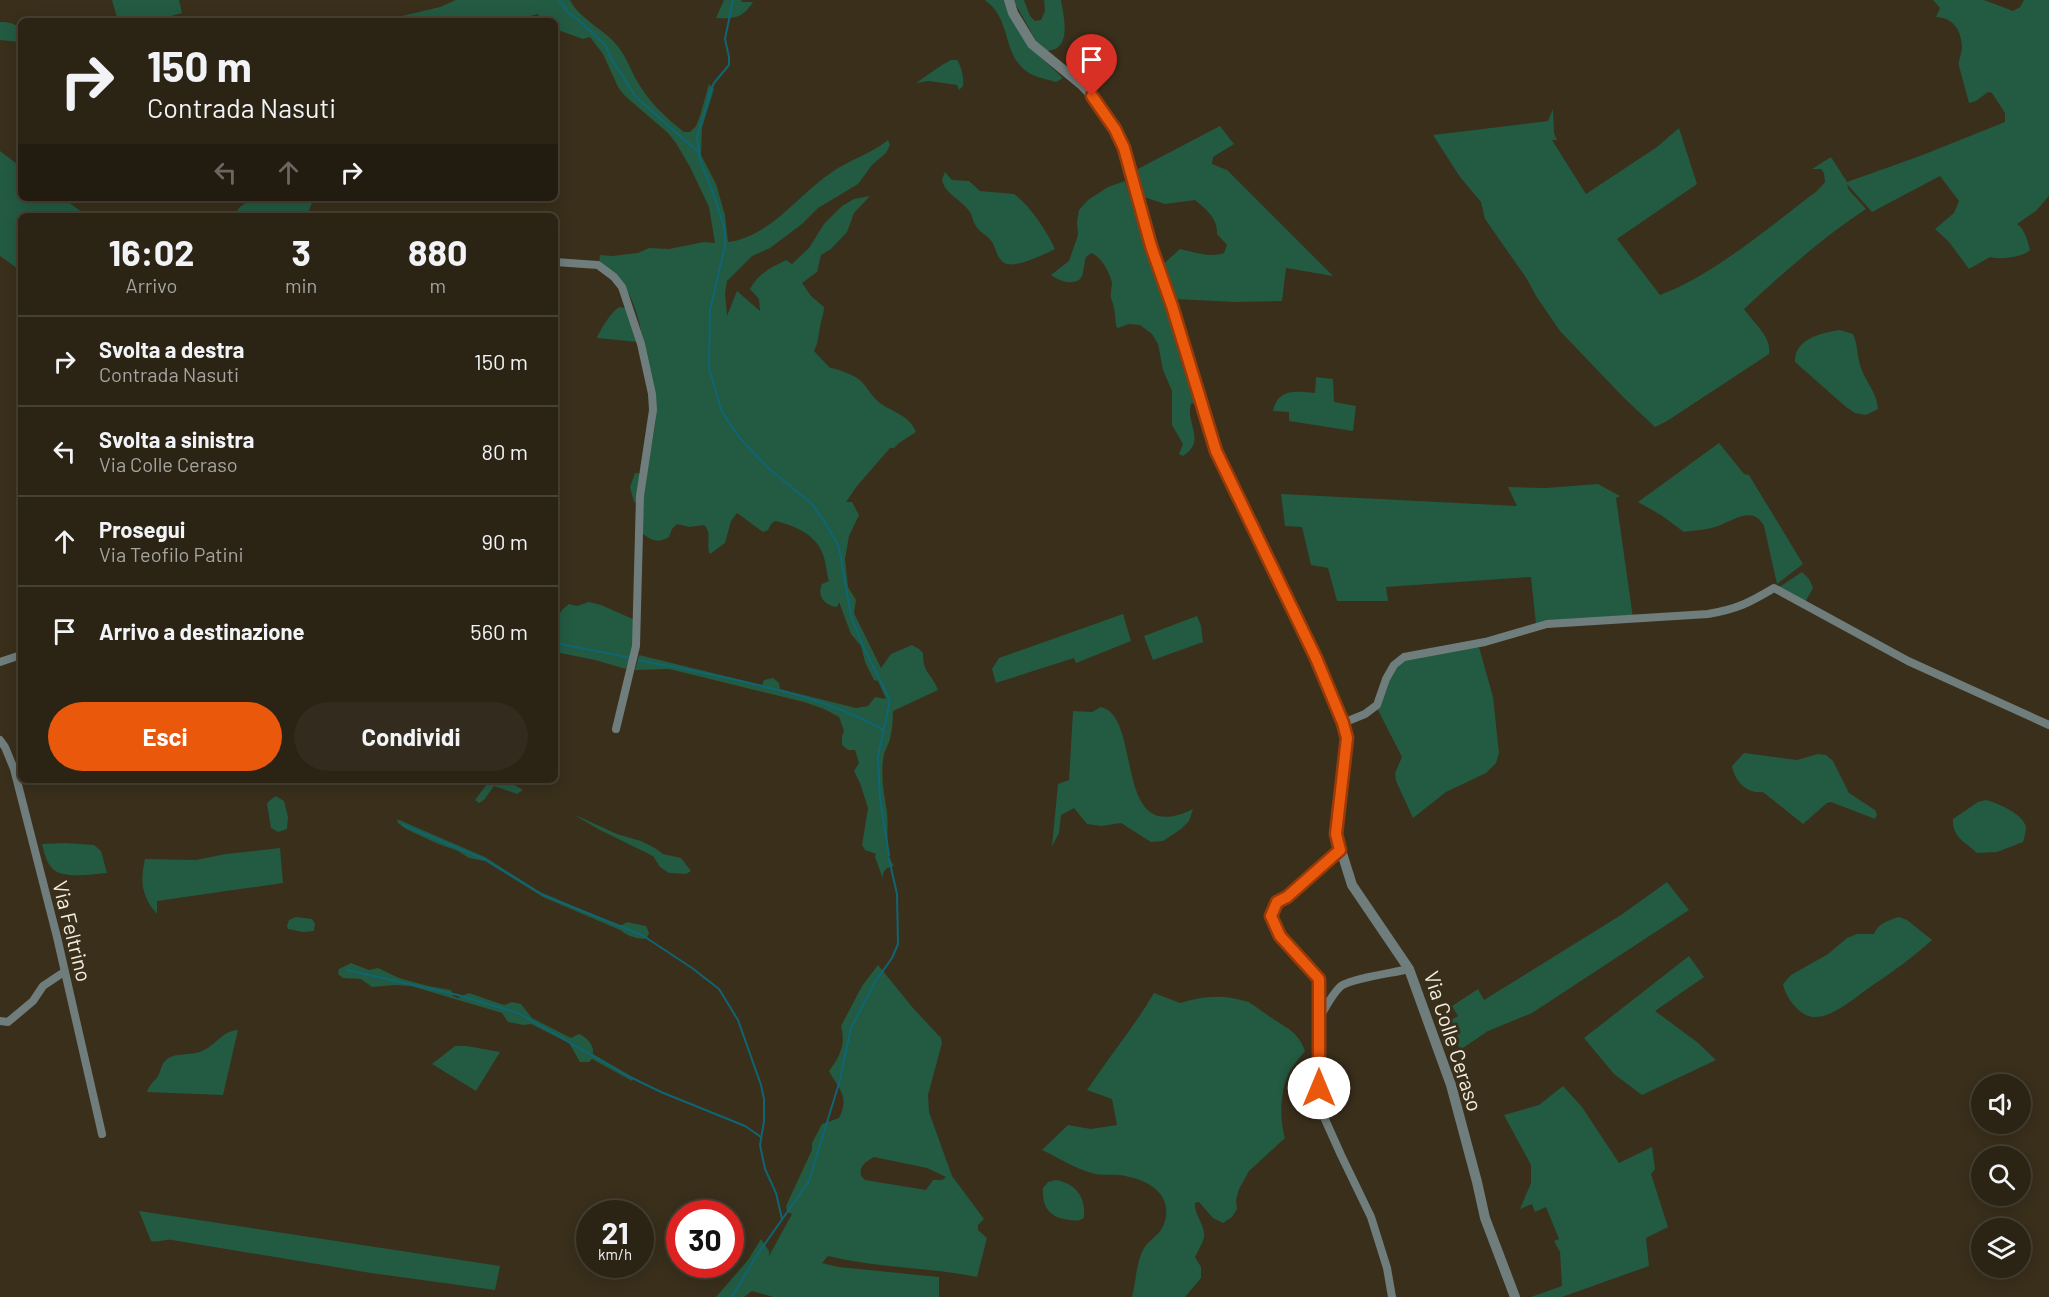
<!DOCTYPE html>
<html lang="it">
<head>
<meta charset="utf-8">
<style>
  body { margin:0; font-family:Barlow,sans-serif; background:#332b1d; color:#f1f3f6; height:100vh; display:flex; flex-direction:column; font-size:22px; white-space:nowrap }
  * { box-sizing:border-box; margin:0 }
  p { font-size:20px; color:#a6a4a0 }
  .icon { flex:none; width:33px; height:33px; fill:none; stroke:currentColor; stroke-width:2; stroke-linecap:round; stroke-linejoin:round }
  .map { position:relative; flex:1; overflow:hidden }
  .sheet { position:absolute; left:18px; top:213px; width:540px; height:570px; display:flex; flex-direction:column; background:#2b2314; border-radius:9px; box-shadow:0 3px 15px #0003,0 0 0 2px #474034 }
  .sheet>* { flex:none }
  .hud { position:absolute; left:18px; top:18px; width:540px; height:183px; border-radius:9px; box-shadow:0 3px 15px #0003,0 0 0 2px #474034; background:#2b2314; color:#f1f3f6; overflow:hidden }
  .controls { position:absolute; left:1971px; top:1074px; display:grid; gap:12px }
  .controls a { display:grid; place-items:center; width:60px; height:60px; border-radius:50%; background:#2b2314; box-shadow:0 3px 15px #0003,0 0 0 2px #474034; font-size:30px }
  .speed { position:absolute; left:576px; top:1200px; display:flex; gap:12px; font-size:30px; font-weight:700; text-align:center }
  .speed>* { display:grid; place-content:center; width:78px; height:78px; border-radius:50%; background:#2b2314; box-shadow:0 3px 15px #0003,0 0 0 2px #474034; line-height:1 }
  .speed small { font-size:15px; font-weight:400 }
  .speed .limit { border:9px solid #d22; background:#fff; color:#111 }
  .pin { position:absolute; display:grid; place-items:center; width:51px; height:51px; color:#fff; margin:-62px -26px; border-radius:50% 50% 50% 0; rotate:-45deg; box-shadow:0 0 6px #0007 }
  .pin .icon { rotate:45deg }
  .me { position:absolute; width:66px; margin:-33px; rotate:0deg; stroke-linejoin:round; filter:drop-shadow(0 0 4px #0008) }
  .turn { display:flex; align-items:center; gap:21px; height:126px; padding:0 30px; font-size:27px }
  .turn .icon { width:78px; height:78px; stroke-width:2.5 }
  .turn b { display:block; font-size:42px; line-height:51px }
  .lanes { display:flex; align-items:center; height:57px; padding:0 30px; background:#0003; justify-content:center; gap:30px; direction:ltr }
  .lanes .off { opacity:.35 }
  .eta { display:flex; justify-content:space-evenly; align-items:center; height:102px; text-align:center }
  .eta b { font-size:36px; font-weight:700; line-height:42px }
  .cta { display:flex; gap:12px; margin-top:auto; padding:12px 30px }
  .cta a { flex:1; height:69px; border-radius:36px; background:#ea580c; color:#fff; font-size:24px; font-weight:700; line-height:69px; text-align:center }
  .cta a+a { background:#332b1d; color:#f1f3f6 }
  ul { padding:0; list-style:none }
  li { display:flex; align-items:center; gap:18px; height:90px; padding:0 30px; border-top:2px solid #474034 }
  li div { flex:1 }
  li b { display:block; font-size:22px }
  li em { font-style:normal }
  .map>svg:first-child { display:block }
</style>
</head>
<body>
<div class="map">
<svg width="2049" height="1297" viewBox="0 0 2049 1297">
  <rect width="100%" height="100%" fill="#392f1b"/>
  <g fill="#235a42" fill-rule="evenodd">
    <path d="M112 0H179L182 13 152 21H118Z"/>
    <path d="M456 0H570C579 19 606 30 619 48 627 58 631 71 637 81 649 102 665 117 684 132H690L696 126 700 116 709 84 714 89 702 128 701 155 716 184 725 215 728 242C770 237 799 194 832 172 851 159 869 155 888 140L890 145 886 153 872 165 858 184 818 208 802 224 770 248 752 256 727 281 725 293 727 316 737 291 760 311 759 299 750 289C759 273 770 268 786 260L792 264 809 248 824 224 842 206 854 199 870 196 854 213 847 232 831 249 821 255 817 272 802 283 811 296 824 307C824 314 821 320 820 327 818 337 819 341 814 351L830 368C839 369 854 375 861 381 868 388 872 397 880 403 894 413 909 415 916 432L899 443 894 448H890L857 486 846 502H852L859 515 849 536 845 559 848 587 856 600 854 613 881 668 891 654 912 645 919 649 923 653C923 674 931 672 938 690L893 711C893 721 892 730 890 739 888 746 883 753 883 761 881 779 884 794 887 812 889 828 884 853 894 866 886 867 882 871 883 879L875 857 876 854 865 850 862 845 868 808 860 783 854 771 859 763 855 750H848L842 745V736L844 731 839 717 824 709 804 702 669 669 635 670 639 655 762 685 764 680 773 678 779 683 780 689 856 708 868 706 875 697 886 699 878 681 874 680 865 662 861 646 851 634 839 602 837 607C826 606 816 597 822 584L829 581C826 572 826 561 822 552 815 534 793 525 775 521L771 524 768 530 763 532 737 513 731 521 725 543 710 554C705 544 713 534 704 525L689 527 677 524 672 529 669 537C657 544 652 540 641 533L643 505 634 502 630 487 635 473 646 474C649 454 656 431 656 410 656 397 651 381 648 368 641 331 637 282 599 263L600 255 612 256 638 253 649 248 669 249 704 242 715 243 709 207 690 167 676 143 668 133 625 96 618 87 603 54 590 37 583 39 555 29V21H541L538 14 512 21H381L440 7Z"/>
    <path d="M724 0H742L741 2H753C743 18 734 19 716 18Z"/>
    <path d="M985 0H1005L1034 51 1063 78 1056 82C1047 79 1037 78 1029 73 1005 58 1010 29 995 10 993 6 988 3 985 0Z"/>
    <path d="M1013 0H1024L1030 16 1035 21 1041 20 1045 11 1044 0H1061C1063 13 1070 39 1057 48 1054 50 1050 50 1047 51L1039 46Z"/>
    <path d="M1933 0H1984L2013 11 2020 7 2024 0H2049V196L2036 211 2017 224C2024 227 2028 242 2030 250 2024 257 1999 260 1990 257L1969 269 1949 242 1935 229 1954 213 1959 201 1940 176 1872 212 1847 184 1849 190 1866 209C1822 238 1783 273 1744 309 1753 322 1772 337 1769 354L1667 421 1655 427 1624 398 1560 331 1536 296 1527 279 1485 219 1481 202 1460 177 1433 135 1548 121 1553 109 1554 133 1557 140H1552L1586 194 1657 147 1679 128 1697 184 1617 239 1660 295C1714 275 1770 226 1817 191L1825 182 1824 173 1821 169H1812L1831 157 1847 182 1920 156 2005 122V113L1992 93 1988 92 1976 101 1969 103 1959 66C1958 59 1962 54 1962 47 1961 29 1953 18 1936 17L1940 8Z"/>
    <path d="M0 22C8 22 15 23 21 29V42L0 40Z"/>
    <path d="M951 60H957C962 68 964 78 963 86L959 90 957 85 929 81 916 83 942 65Z"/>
    <path d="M1220 126 1234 144 1213 157 1212 164 1227 170 1333 276 1286 268 1282 301 1235 302 1175 299 1162 265 1180 249C1194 252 1209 258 1224 253L1227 245 1217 234C1218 219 1206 209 1195 200L1165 204 1141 196 1134 171Z"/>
    <path d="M0 151 21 167V198H63L87 216H21V271L0 256Z"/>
    <path d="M945 172 952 180 969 181 980 191 1014 194C1031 207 1046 230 1055 249 1045 254 1019 267 1007 264 997 261 997 250 992 242 989 237 983 234 979 230 974 225 973 219 971 214 964 200 944 195 942 179Z"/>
    <path d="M1125 181 1149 259 1197 402 1191 404C1185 423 1207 441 1183 456L1179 454 1183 444 1172 425V391L1163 370 1158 344 1152 334 1140 325 1129 324 1118 328 1116 326C1115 314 1115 309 1111 298 1110 293 1112 288 1112 283 1110 273 1101 256 1091 253L1086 257C1084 262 1084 272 1082 276 1077 287 1058 281 1051 275L1069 261 1078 235 1077 221 1079 210 1088 200 1108 187Z"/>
    <path d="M252 198H323L318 203H312L307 216H233L240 207Z"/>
    <path d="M620 307 626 308 638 342 597 338C600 330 612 310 620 307Z"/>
    <path d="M1840 330 1853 334C1858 345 1857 357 1861 368 1866 382 1877 393 1878 409L1866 415 1855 413 1846 407 1795 362C1794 339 1821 333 1840 330Z"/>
    <path d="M1316 377 1333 379 1334 402 1356 406 1353 431 1289 421V412L1273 411C1278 388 1296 391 1315 393Z"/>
    <path d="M1719 443 1744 474 1749 475 1803 564 1777 584 1764 526C1753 505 1734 520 1718 526 1708 530 1695 530 1684 532L1661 515 1638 502Z"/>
    <path d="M1598 484 1620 496 1616 498 1633 618 1536 625 1531 577 1386 587 1388 601H1337L1328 568 1311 565 1302 527 1285 526 1281 494 1517 506 1508 487 1546 488Z"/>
    <path d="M1802 572 1809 579 1813 588 1804 604 1778 588Z"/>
    <path d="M589 602 601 605 635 620 631 655 626 669 595 660 555 652C555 634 552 615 569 604L577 606Z"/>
    <path d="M1123 614 1131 641 1076 663 1074 658 996 683 992 669 999 658Z"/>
    <path d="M1197 616 1201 626 1203 642 1153 660 1144 636Z"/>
    <path d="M1479 647 1493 697 1499 753 1496 763 1486 773 1446 792 1413 818 1396 781 1395 773 1402 757 1378 710C1379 691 1391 674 1402 660Z"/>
    <path d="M1101 707C1144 718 1111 850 1193 809L1189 821 1181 829 1163 841 1151 842 1121 823 1101 826 1087 824 1074 808 1061 815 1059 833 1052 846 1058 784 1069 780 1073 711 1092 712Z"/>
    <path d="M1744 753 1797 760 1818 754 1826 755 1833 761 1849 793 1875 810 1877 815 1875 819 1831 802 1827 803 1803 824 1763 792C1747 794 1735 782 1732 766Z"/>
    <path d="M490 780H506L523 790 517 794 494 786 484 800 479 803 475 800Z"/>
    <path d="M276 796 284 801 288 817 287 829 278 832 271 828 267 804 269 801Z"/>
    <path d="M1986 800C1998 803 2023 814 2026 827 2026 832 2024 838 2023 842L1997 852 1977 853C1965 842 1952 837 1953 819L1978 802Z"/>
    <path d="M573 814 617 834 641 841 655 848 663 854 681 858 691 871 686 874 669 873 660 867 653 856 598 829Z"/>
    <path d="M397 819 485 857 540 892 620 926 627 922 646 926 649 933 647 938C640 941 625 935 620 930L543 897 485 861 469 858 458 851 436 843 406 829 398 823Z"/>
    <path d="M66 843 94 845 101 851 107 873C93 874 60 880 51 867 46 861 44 852 42 844Z"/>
    <path d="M280 848 283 883 157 901V914C141 896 140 881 145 859L196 860 226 854Z"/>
    <path d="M1667 882 1689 910 1532 1013 1488 1031 1460 1050 1449 1021 1458 1016 1452 1006 1478 989 1484 1000 1621 915Z"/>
    <path d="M296 917 312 919 315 924 314 931 303 932 288 929 287 926 289 920Z"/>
    <path d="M1899 917 1907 920 1932 940C1913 957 1894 971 1873 985 1858 995 1832 1019 1813 1017 1799 1016 1785 996 1783 984L1791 975 1828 954 1847 938 1857 934H1874C1877 924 1889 920 1899 917Z"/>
    <path d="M1689 956 1704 977 1655 1011 1697 1042 1716 1060 1642 1095 1614 1074 1584 1038Z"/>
    <path d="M351 963 369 970 378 968 399 978 428 986 451 990 453 996 458 998 469 993 504 1005 512 1002 521 1004 532 1018 571 1038 579 1034C588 1038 594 1045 593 1054L629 1075 633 1078 632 1081 592 1059 589 1062H580L569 1043 531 1024 524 1025 508 1022 502 1013 411 986 394 985 372 987 361 979 343 978 338 974 339 969Z"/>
    <path d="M878 965 913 1008 941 1038 942 1043 928 1095 929 1112 952 1176 984 1219 978 1225V1230L987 1238 977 1277C928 1267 877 1268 828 1256L822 1263 838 1267 939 1277V1297H773L752 1291 744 1297H716L748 1260 761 1239 769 1251V1256L792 1214 787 1212 786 1206 812 1150V1143L822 1124 839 1118C850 1096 839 1090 829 1071 840 1057 846 1044 841 1026L862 986ZM874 1157 927 1168 946 1177 942 1180H933L926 1190 865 1180 861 1176C859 1165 866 1162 874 1157Z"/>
    <path d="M1154 993 1180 1003C1201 996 1223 994 1245 1001 1251 1002 1265 1014 1272 1018 1288 1029 1298 1032 1305 1051 1300 1057 1294 1064 1290 1071 1280 1089 1279 1118 1285 1138L1249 1171 1239 1189 1236 1200 1237 1209 1232 1217 1223 1223 1213 1218 1199 1202 1195 1203C1194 1215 1206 1226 1204 1238 1202 1244 1198 1251 1195 1257L1201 1267V1278L1185 1297H1132C1136 1282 1136 1262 1144 1248 1150 1239 1160 1235 1164 1224 1175 1193 1145 1178 1119 1175 1110 1174 1101 1176 1092 1173 1074 1168 1059 1158 1042 1150L1068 1125 1091 1129 1117 1125 1112 1099 1087 1090C1109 1057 1134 1027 1154 993Z"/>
    <path d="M238 1030 223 1095 147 1092C149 1085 154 1082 158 1076 161 1071 161 1064 166 1060 174 1052 191 1056 202 1051 216 1045 222 1031 238 1030Z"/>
    <path d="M455 1046H467L500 1052 476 1091 432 1064Z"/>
    <path d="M1563 1086 1582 1107 1619 1163 1652 1147 1655 1169 1651 1174 1668 1227 1646 1238 1649 1266 1562 1297H1531L1562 1286 1560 1252 1554 1241 1559 1239 1546 1207 1535 1212 1532 1204 1520 1209 1531 1183V1165L1504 1115 1539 1105Z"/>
    <path d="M1056 1180C1077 1184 1086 1198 1084 1218 1079 1221 1076 1221 1070 1220 1050 1218 1042 1208 1043 1188L1048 1182Z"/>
    <path d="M139 1211 500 1266 495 1290 371 1273 172 1240C165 1239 158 1243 151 1241Z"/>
  </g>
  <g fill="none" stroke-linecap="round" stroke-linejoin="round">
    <g stroke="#0f6573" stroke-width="2">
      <path d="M559 0 567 11 584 25 606 46 610 57 636 97 697 151"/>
      <path d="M712 88 697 137 700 160 712 190 724 226 725 246 710 310 709 368 722 412 739 437 768 468 812 504 826 524 839 547 851 616 863 646 890 700 878 757 880 799 889 855"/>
      <path d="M708 97 714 83 729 65V57L725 39 733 0"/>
      <path d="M555 643 631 658"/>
      <path d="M639 660C652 664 666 665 680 668 745 682 825 696 883 730"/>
      <path d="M403 825 486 860 543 895 642 935 692 968 719 989 738 1020 761 1085 764 1099V1121L760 1145 765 1169 776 1193 782 1219"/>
      <path d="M347 970 458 995 518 1013 630 1077 661 1092 745 1126 761 1137"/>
      <path d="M732 1297 755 1258 809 1181 840 1080 851 1028 875 982 892 958 898 944 897 894 889 859"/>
    </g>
    <g stroke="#6f7d7c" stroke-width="8">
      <path d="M555 262 598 265 614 277 622 287 641 344 652 394 653 410 640 496 636 646 616 729"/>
      <path d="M0 662 21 655"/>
      <path d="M1343 723 1365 714 1377 705 1386 679 1394 665 1404 657 1485 642 1547 624 1708 614C1737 609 1749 603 1774 588L1908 661 2049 725"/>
      <path d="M0 740 5 747 14 769 57 937 102 1134"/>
      <path d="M1340 850 1287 897 1277 902 1271 916 1280 936 1319 979V1106L1341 1155 1371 1217 1387 1268 1392 1297"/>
      <path d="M1320 1017C1326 1007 1332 994 1341 986 1353 978 1393 973 1409 969"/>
      <path d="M0 1021 8 1022 33 1001 43 986 64 972"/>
    </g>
    <path stroke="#6f7d7c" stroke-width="10" d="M1009 0 1013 13 1032 44 1083 86 1096 100 1115 129 1124 148 1151 246 1167 291 1216 451 1316 658 1343 723 1347 738 1336 834 1352 885 1409 969 1451 1085 1477 1182 1485 1218 1515 1297"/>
  </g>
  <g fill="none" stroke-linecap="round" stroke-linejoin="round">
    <g stroke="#983908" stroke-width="15">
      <path id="route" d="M1092 96 1115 129 1124 148 1151 246 1172 306 1216 451 1316 658 1343 723 1347 738 1336 834 1340 850 1287 897 1277 902 1271 916 1280 936 1319 979V1088"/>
    </g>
    <use href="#route" stroke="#ea580c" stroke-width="10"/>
  </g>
  <g text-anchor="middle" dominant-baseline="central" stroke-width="6" stroke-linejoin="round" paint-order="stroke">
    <g font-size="21" fill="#f4eee1" stroke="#392f1b">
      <text transform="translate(73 931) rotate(76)">Via Feltrino</text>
      <text transform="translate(1454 1041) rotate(72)">Via Colle Ceraso</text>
    </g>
  </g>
</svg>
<div class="controls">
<a><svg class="icon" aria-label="sound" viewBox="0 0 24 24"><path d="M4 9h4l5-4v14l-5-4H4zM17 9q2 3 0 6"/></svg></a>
<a><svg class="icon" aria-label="search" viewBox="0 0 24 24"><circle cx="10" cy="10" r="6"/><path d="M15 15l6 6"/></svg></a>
<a><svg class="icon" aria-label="layers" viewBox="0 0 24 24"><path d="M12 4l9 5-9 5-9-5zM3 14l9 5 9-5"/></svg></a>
</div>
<div class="speed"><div>21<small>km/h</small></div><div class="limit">30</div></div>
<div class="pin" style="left:1092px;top:96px;background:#d93025"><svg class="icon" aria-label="arrive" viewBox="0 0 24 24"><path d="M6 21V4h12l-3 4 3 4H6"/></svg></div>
<svg class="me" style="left:1319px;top:1088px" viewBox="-20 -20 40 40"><circle r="19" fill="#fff"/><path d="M0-13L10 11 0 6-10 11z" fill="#ea580c"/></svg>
<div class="hud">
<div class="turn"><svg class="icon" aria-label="right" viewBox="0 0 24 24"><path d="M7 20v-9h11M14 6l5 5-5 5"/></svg><div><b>150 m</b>Contrada Nasuti</div></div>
<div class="lanes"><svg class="icon off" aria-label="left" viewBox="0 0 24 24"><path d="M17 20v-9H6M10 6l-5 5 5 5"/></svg><svg class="icon off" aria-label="ahead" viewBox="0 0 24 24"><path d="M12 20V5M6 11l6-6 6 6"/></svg><svg class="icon" aria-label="right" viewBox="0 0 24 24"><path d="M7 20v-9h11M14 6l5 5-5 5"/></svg></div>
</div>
<section class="sheet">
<div class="eta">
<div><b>16:02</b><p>Arrivo</p></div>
<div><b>3</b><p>min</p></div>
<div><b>880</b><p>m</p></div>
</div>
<ul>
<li><svg class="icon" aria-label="right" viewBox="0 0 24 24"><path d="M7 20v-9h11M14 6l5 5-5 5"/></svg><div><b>Svolta a destra</b><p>Contrada Nasuti</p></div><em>150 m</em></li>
<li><svg class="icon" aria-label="left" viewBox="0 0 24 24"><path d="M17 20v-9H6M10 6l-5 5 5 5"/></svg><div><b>Svolta a sinistra</b><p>Via Colle Ceraso</p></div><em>80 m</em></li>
<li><svg class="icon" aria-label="ahead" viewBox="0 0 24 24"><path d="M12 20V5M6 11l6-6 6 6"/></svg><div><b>Prosegui</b><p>Via Teofilo Patini</p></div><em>90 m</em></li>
<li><svg class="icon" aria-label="arrive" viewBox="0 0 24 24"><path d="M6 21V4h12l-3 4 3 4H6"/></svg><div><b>Arrivo a destinazione</b></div><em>560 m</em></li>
</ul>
<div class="cta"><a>Esci</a><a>Condividi</a></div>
</section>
</div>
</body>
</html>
